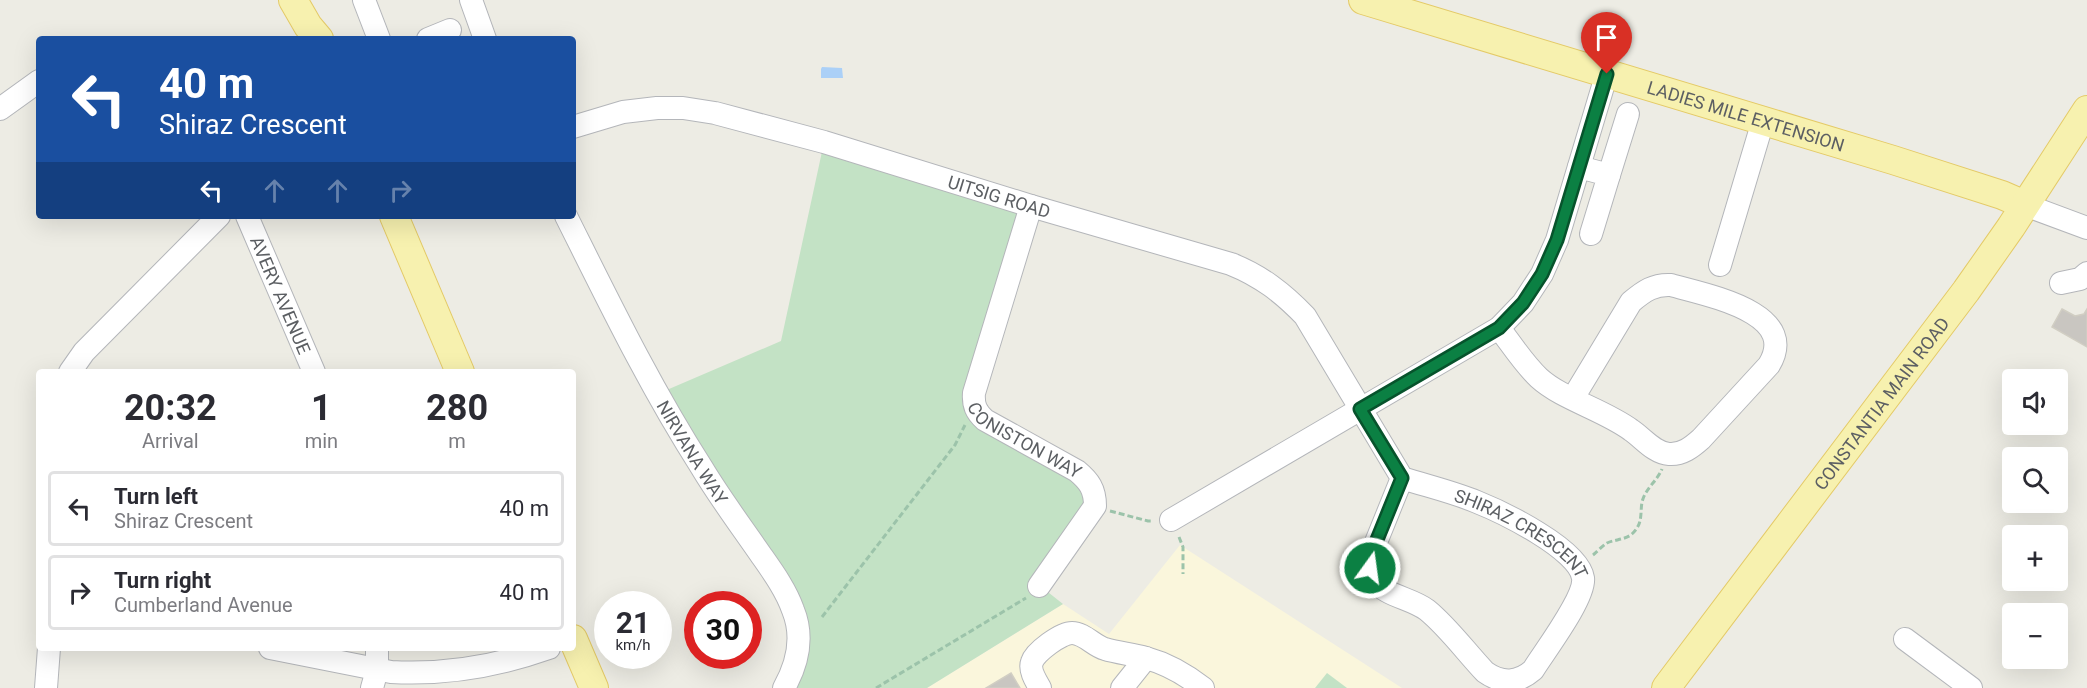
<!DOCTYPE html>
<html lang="en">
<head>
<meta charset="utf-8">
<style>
  body { margin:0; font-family:Roboto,sans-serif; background:#f2f2f3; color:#2b2b33; height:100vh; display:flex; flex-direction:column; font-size:22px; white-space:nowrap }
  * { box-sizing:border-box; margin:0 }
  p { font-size:20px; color:#7c7c81 }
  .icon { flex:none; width:33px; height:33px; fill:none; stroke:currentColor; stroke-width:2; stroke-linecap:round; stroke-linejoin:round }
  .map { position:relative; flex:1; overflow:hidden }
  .side { position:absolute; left:36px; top:369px; width:540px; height:282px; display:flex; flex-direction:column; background:#fff; border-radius:6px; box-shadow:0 6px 24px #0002 }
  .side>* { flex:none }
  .guide { position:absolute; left:36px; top:36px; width:540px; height:183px; border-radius:6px; box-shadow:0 6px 24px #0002; background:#1a4fa0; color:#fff; overflow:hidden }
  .buttons { position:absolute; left:2002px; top:369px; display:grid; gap:12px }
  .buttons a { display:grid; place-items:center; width:66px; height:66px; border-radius:6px; background:#fff; box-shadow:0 6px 24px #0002; font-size:30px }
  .speed { position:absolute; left:594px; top:591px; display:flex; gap:12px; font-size:30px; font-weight:700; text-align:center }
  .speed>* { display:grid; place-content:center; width:78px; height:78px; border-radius:50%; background:#fff; box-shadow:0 6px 24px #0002; line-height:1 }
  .speed small { font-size:15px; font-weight:400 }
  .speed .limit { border:9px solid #d22; background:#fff; color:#111 }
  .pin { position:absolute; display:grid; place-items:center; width:51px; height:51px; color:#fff; margin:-62px -26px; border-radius:50% 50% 50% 0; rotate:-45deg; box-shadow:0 0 6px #0007 }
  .pin .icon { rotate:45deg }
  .me { position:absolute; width:66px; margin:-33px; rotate:14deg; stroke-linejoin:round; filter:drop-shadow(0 0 4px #0008) }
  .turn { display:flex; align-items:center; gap:21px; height:126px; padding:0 24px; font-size:27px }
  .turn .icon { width:78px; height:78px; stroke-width:2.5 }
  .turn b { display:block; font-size:42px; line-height:51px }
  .lanes { display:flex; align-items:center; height:57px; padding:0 24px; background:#0003; justify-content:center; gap:30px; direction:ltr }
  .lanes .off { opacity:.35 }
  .eta { display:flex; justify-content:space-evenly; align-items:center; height:102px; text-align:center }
  .eta b { font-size:36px; font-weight:700; line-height:42px }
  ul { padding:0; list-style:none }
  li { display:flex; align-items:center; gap:18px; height:75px; margin:0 12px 9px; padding:0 12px; border:3px solid #e1e1e2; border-radius:6px }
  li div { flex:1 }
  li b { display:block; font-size:22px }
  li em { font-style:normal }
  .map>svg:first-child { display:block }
</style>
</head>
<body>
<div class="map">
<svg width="2087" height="688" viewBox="0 0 2087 688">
  <rect width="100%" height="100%" fill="#edece4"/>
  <path fill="#faf6dc" d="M1180 545 1402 688H927L1063 604 1109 634Z"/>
  <g fill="#c3e2c5">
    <path d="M823 147 1031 206 974 401 1095 495 1039 585 1063 604 927 688H783L795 623 655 395 781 341Z"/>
    <path d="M1327 673 1347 688H1315Z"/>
  </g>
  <path fill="#abd0f7" d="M822 67 842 68 843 78H821V69Z"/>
  <g fill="#c9c6c1" stroke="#d1cec3" stroke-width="1.5">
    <path d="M2062 309 2075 316 2084 314 2087 309V347L2052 327Z"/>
    <path d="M1011 673 1020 688H986Z"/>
  </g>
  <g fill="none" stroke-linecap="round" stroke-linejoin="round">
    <g stroke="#b4b6ba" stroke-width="24">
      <g id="minor">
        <path d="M364 0 379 39"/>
        <path d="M471 0 485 39"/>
        <path d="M428 39 450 30"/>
        <path d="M0 109 39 81"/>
        <path id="s1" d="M573 127 623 112 657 108H683L715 113 824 142 1031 206 1231 264C1261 276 1283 293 1305 316L1402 478C1427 486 1453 492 1477 502 1502 512 1579 549 1583 578 1586 597 1544 652 1533 670 1518 683 1502 684 1485 672 1466 652 1448 627 1427 610 1411 598 1385 596 1374 580 1369 574 1370 565 1370 557L1402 478"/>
        <path d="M1579 167 1609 175 1591 234"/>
        <path d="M1609 175 1628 114"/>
        <path d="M2025 205 2087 228"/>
        <path id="s2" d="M1031 206 974 393C973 405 976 412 985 420L1077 471C1089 481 1095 489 1095 506L1039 586"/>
        <path id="s3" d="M247 216 314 372"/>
        <path id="s4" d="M566 216C609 302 650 387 702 468 720 498 741 526 761 555 773 572 786 590 793 610 804 637 798 663 784 688"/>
        <path d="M1720 265 1763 121"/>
        <path d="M2061 283 2080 279 2087 273"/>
        <path d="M1499 328C1512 345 1524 364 1539 378 1562 399 1604 410 1631 430 1643 438 1654 453 1669 454 1682 455 1692 447 1701 439L1769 365C1801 312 1705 295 1671 285 1654 284 1644 291 1631 302L1573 398"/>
        <path d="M70 372 84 352 219 216"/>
        <path d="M1171 520 1499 328 1523 303 1542 274 1557 240 1607 73"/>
        <path d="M1905 639 1971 688"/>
        <path d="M270 648 391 672C444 675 498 666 549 648"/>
        <path d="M46 688 49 648"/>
        <path d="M372 688 377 670V648"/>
        <path d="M1040 688C1036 681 1029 670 1032 662 1035 652 1061 633 1072 633 1084 633 1094 646 1105 649 1118 653 1132 654 1146 658 1168 664 1185 674 1203 688"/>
        <path d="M1122 688 1146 658"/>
      </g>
    </g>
    <g stroke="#e4ca67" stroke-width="30">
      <g id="major">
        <path d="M293 0 308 26 319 39"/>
        <path id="s5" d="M1363 0 1893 160 2002 195 2025 205"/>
        <path d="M394 216 460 372"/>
        <path d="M573 639 594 688"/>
        <path id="s6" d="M1666 688 1966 291 2011 227 2087 110"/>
      </g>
    </g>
    <g stroke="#9cc3aa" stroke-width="3" stroke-dasharray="6 3" stroke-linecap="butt">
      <path d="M1110 511 1148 521H1153"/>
      <path d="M1179 537 1183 547V574"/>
      <path d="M1593 555C1597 552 1602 546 1607 543 1616 539 1626 540 1633 533 1643 523 1640 514 1642 502 1645 489 1657 481 1662 469"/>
      <path d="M822 617 955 445 965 425"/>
      <path d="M876 688 1026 598"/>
    </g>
    <use href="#minor" stroke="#fff" stroke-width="22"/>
    <use href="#major" stroke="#f7f1af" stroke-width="28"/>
  </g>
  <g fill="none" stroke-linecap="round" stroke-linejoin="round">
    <g stroke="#07532c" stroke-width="15">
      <path id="route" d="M1370 568V557L1402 478 1360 409 1499 328 1523 303 1542 274 1557 240 1607 74"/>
    </g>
    <use href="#route" stroke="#0b8043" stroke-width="10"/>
  </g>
  <g text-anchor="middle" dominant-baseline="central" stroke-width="6" stroke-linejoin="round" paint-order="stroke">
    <g font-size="18" fill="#5c5f63" stroke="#fff">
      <text stroke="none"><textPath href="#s5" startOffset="400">LADIES MILE EXTENSION</textPath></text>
      <text stroke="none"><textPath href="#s1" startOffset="441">UITSIG ROAD</textPath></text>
      <text stroke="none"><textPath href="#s3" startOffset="86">AVERY AVENUE</textPath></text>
      <text stroke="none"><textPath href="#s6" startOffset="357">CONSTANTIA MAIN ROAD</textPath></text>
      <text stroke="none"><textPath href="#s2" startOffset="270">CONISTON WAY</textPath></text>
      <text stroke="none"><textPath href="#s4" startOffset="268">NIRVANA WAY</textPath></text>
      <text stroke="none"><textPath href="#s1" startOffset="1096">SHIRAZ CRESCENT</textPath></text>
    </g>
  </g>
</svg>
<div class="buttons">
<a><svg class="icon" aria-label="sound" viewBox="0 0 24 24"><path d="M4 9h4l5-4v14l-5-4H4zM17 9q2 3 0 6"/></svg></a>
<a><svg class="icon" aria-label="search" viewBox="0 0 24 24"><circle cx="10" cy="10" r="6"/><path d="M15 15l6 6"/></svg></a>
<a>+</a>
<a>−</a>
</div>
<div class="speed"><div>21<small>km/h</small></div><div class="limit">30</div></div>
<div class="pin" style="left:1607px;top:74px;background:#d93025"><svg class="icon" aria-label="arrive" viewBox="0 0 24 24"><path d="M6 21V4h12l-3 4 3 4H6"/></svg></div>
<svg class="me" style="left:1370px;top:568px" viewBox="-20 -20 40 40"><circle r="17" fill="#0b8043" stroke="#fff" stroke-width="3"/><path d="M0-11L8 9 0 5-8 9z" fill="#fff"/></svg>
<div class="guide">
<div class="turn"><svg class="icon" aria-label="left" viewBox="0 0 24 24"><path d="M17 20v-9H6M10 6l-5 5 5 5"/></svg><div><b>40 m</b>Shiraz Crescent</div></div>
<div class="lanes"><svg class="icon" aria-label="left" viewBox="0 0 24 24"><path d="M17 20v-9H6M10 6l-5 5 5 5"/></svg><svg class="icon off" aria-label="ahead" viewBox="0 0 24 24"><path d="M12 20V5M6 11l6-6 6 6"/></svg><svg class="icon off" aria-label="ahead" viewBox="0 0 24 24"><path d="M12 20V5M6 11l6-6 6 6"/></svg><svg class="icon off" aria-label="right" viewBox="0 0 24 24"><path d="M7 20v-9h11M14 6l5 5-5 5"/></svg></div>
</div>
<section class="side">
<div class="eta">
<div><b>20:32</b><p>Arrival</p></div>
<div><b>1</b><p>min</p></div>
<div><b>280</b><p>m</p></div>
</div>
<ul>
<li><svg class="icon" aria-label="left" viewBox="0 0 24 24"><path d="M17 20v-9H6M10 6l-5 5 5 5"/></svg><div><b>Turn left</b><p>Shiraz Crescent</p></div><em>40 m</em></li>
<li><svg class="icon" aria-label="right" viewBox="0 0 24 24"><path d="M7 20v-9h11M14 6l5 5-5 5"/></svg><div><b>Turn right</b><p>Cumberland Avenue</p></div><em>40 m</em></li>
</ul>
</section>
</div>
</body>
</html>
